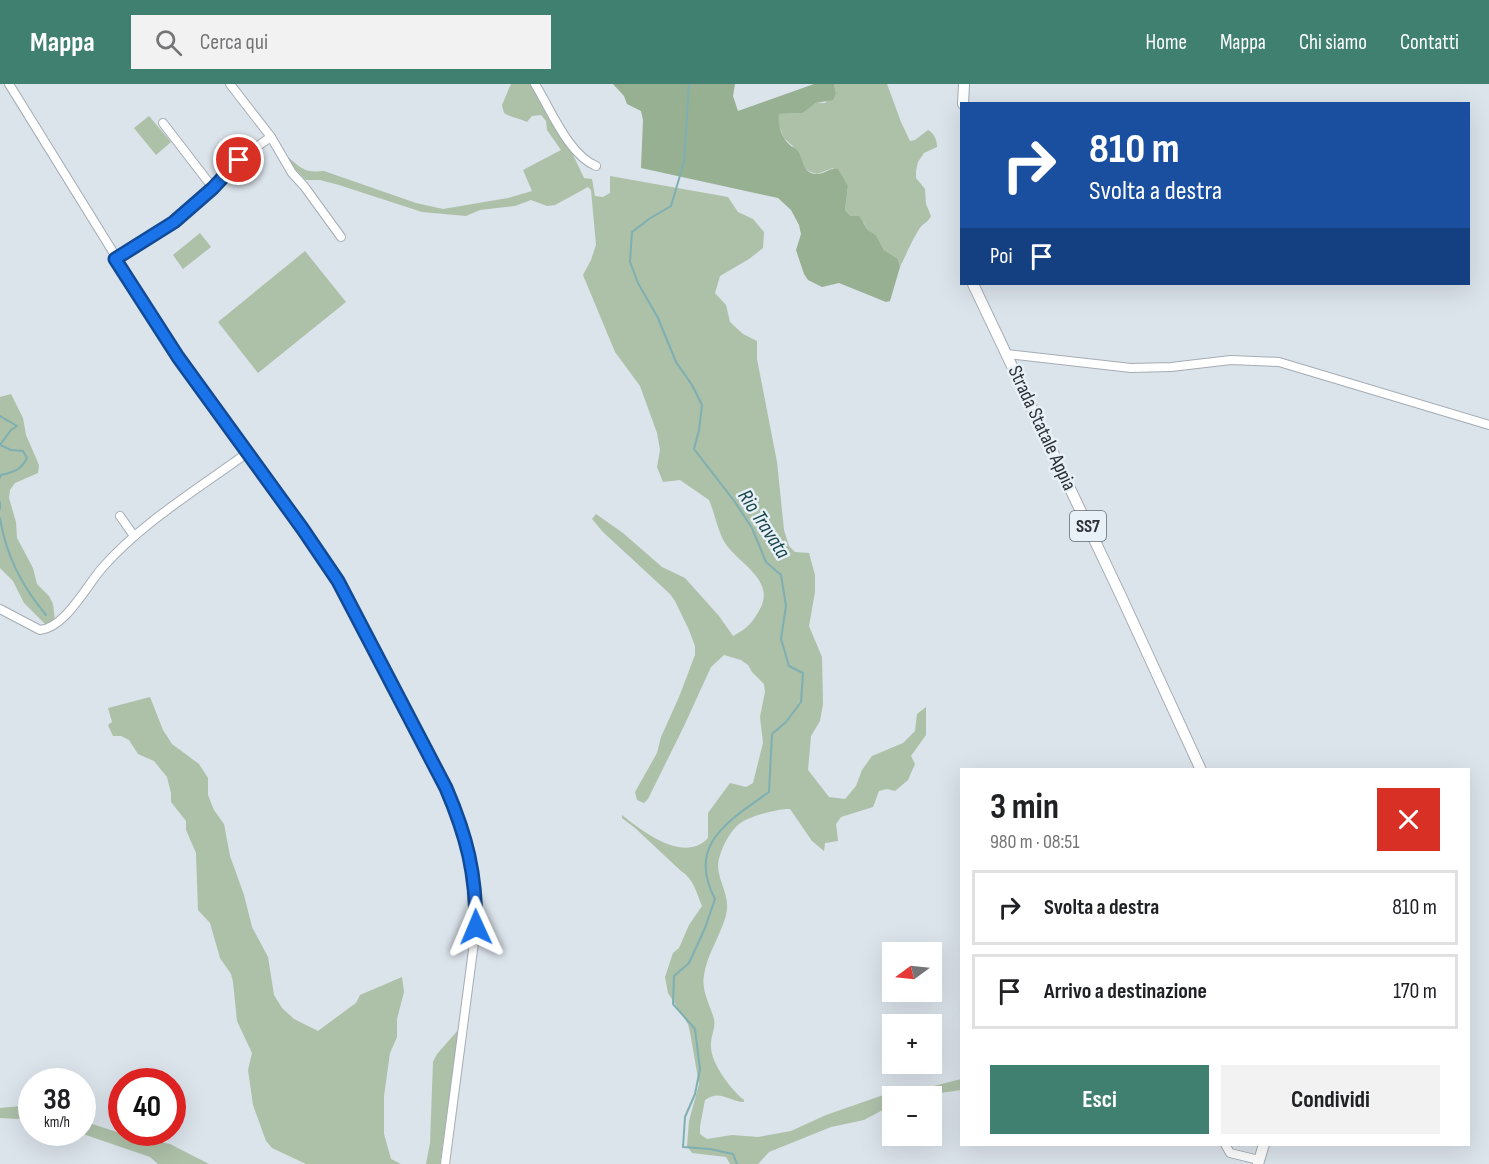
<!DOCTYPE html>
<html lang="it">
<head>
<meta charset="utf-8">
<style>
  body { margin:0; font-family:"Sofia Sans Condensed",sans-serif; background:#f2f2f2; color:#202124; height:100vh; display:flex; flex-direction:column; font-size:22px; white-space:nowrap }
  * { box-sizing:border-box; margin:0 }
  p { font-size:20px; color:#757577 }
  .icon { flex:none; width:33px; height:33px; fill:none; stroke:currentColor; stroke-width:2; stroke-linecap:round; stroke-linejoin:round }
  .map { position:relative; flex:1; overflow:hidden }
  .drawer { position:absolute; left:960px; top:684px; width:510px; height:378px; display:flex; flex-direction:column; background:#fff; border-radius:0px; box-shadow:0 6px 24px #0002 }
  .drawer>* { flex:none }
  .top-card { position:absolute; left:960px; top:18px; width:510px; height:183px; border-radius:0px; box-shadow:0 6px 24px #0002; background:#1a4fa0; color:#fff; overflow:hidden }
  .needle { width:39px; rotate:255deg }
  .tools { position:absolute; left:882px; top:858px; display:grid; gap:12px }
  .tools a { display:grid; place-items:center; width:60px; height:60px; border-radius:0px; background:#fff; box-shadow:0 6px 24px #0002; font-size:30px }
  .speed { position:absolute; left:18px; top:984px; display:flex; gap:12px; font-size:30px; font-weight:700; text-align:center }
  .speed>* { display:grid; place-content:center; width:78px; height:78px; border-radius:50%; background:#fff; box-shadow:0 6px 24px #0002; line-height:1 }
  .speed small { font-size:15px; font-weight:400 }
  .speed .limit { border:9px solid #d22; background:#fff; color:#111 }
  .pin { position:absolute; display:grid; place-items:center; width:51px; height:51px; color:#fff; margin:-26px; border:3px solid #fff; border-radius:50%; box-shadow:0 2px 6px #0007 }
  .me { position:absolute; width:66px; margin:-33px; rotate:359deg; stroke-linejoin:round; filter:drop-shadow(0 0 4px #0008) }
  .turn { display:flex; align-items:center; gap:21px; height:126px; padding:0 30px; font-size:27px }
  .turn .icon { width:78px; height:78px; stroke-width:2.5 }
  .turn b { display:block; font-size:42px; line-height:51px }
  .then { display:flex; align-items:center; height:57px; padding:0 30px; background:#0003; gap:12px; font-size:22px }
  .round { display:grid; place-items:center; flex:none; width:63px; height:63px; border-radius:0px; background:#f2f2f2 }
  .overview { display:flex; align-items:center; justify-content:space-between; height:102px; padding:0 30px }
  h1 { font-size:36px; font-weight:700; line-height:45px }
  .action { display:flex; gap:12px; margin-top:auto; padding:12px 30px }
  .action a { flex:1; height:69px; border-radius:0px; background:#3f8070; color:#fff; font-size:24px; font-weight:700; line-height:69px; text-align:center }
  .action a+a { background:#f2f2f2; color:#202124 }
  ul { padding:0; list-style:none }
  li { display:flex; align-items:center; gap:18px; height:75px; margin:0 12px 9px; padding:0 18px; border:3px solid #e0e0e0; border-radius:0px }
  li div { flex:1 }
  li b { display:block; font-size:22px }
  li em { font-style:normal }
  header { display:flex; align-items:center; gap:36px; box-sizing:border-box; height:84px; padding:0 30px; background:#3f8070; color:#fff }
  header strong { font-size:28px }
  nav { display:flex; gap:33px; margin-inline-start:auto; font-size:21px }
  .search { width:420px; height:54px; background:#f2f2f2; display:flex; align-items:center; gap:15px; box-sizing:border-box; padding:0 21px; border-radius:0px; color:#757577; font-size:22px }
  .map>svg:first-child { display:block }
</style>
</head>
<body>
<header>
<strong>Mappa</strong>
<div class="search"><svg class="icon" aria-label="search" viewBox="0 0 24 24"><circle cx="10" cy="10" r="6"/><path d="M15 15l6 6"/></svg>Cerca qui</div>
<nav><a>Home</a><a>Mappa</a><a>Chi siamo</a><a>Contatti</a></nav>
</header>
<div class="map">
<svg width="1489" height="1080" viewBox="0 0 1489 1080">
  <rect width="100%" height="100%" fill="#dbe3eb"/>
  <g fill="#adc0a8">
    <path d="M511 0H532L567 58 584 94 592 95 595 112 603 113 610 109V92L728 113 738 128 753 135 764 148 763 164 749 175 720 192 715 209 726 221 730 238 743 250 757 257V275L777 378 784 446 789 462 795 468 809 469 815 491V508L809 542 822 573 823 620 820 637 811 652 808 686 829 713 845 715 856 702 862 686 872 672 903 659 915 647 917 630 926 623V651L911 672 915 680 908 696 895 707 887 705 879 707 873 723 841 733 836 740 838 757 825 759 824 767 812 757 790 725C779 724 752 732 742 738 730 745 719 768 718 781 718 798 731 812 726 831 721 851 707 870 704 891 701 906 710 921 714 935 716 944 710 953 711 963 711 979 731 1006 744 1016V1018C728 1017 720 1005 705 1016L700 1042V1050L707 1055 732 1051 758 1053 791 1047 826 1031 892 1008 930 1003 961 995V1006L920 1012H892V1021L864 1036 831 1043 769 1068 758 1080H730L726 1073 692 1069 687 1062 689 1037 699 1000 690 948 688 940 668 909 665 893 673 869 679 864 689 841 702 822C696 808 694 795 681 787L635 744 622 734V731C642 747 684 780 708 754V729L730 699 746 703 753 699 763 659 760 633 765 608 764 600 752 588 748 581 741 576 724 571 711 583 684 642 648 715 644 719 637 716 635 708 657 669 661 653 679 613 695 571V562L689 546 675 517 670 510 603 448 592 435 596 430 623 449 662 483 685 494 719 532 733 552C747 545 754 537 761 523 774 495 738 479 725 459 717 445 715 430 709 416L680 396 663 398 657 383 660 366 657 349 640 302 615 268 583 191 591 176 596 161 591 106 588 103 555 121 547 122 531 116 515 122 480 126 466 132 422 128 339 101 320 96H306L291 81 288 73C302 85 305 89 324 87L416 119 443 125 508 114 532 107 523 86 561 66 547 46 546 37 541 31 532 32 527 38C519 34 512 34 504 29L502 21Z"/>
    <path d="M834 0H887L901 38 910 57 915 56 928 46C934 49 937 56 937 63L924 69 918 78 916 87V94L925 105 926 120 931 132C928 139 921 140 918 147 911 158 906 171 900 183L898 175 884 166 876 151 868 146 864 139 851 132 845 126 848 102 833 84 817 90 808 87 802 81 797 66 784 54 778 39 779 30 803 29 816 19H825L836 9Z"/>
    <path d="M149 32 171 58 156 71 134 44Z"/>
    <path d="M200 149 211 163 183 185 173 171Z"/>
    <path d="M305 167 346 218 258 289 218 238Z"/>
    <path d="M11 310 23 334 26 351 39 381 38 389 15 399 10 406 9 414 16 438 17 454 33 484 37 500 49 512 53 520 55 537 47 542 24 519 13 497 0 484V313Z"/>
    <path d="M150 613 163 646 172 660 199 680 208 694V711L214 726 224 740 230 772 244 811 252 843 268 873 274 911 282 924 294 935 318 947 349 924 356 919 360 911 402 893 404 908 397 935V953L390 969 384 1012V1050L391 1075 401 1080H306L272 1064 266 1057 253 1021 248 986 252 969 237 937 233 898 231 890 220 874 210 839 198 826 196 769 186 746V737L171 718V709L167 693 154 677 138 670 129 656 121 652H113L108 641 112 638 108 624Z"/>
    <path d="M459 945 440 1080H426L430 1059 433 978 437 970Z"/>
    <path d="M31 1021V1033L17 1035 0 1034V1024Z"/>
    <path d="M83 1037 120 1049 170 1060 209 1080H158L150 1073 80 1049 82 1048Z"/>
  </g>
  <path fill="#97b091" d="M613 0H735L733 12 738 27 814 0H834L836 9 833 16 816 19 803 29 779 30C778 41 781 53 789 60 791 63 795 63 797 66 804 74 801 89 816 90 825 90 830 83 838 85L848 102 845 126 851 132H859L868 146 876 151 884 166 898 175 900 183 890 217 886 218 839 199 822 203 808 196 804 190 796 166 801 150 799 141 791 126 778 114 641 84 643 36 641 27 627 20 624 12Z"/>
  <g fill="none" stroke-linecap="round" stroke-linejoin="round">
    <g stroke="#7eafb2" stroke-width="2">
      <path d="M689 0 684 78 671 122 649 135 632 148 630 178 638 199 658 234 676 278 692 301 702 321 699 346 694 365 735 418 752 444 766 478 781 491 786 522 781 555 789 582 803 589 801 618 786 638 772 650 769 708C729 737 686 760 715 815L705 844 689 879 674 892 673 920 695 945 700 985 695 1010 685 1033 683 1063 710 1065 733 1070 737 1080"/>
      <path d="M0 332 17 342 11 346 0 361"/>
      <path d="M0 361 11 366 23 367 27 374C21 386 14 388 1 391L0 394"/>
      <path d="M0 418V425"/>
      <path d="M0 434C6 472 22 502 46 531"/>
    </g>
    <g stroke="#a5acb4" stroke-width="10">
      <g id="minor">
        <path d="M9 0 178 273 302 444 338 497 446 704 466 757 473 789 476 843 445 1080"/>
        <path d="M230 0 271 53"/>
        <path d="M535 0C551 26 568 70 596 82"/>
        <path d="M163 39 213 104"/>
        <path d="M115 175C135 163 156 151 174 138 210 113 234 76 271 53L292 89 304 102 341 153"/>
        <path d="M1007 270 1131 284 1171 283 1231 276 1279 278 1489 341"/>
        <path d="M120 432 134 452"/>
        <path d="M0 525 40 546C66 543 86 502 103 483 144 437 198 405 247 369"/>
        <path d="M1225 1060 1230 1069 1259 1076"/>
      </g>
    </g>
    <g stroke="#a5acb4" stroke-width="12">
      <g id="major">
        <path d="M963 20 964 0"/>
        <path d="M973 200 1121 512 1201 686"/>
        <path d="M1258 1080 1264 1060"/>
      </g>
    </g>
    <use href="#minor" stroke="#fff" stroke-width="8"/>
    <use href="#major" stroke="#fff" stroke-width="10"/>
  </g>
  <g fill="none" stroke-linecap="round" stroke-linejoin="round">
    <g stroke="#114b97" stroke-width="15">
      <path id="route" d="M239 76 213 104 174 138 115 175 178 273 302 444 338 497 446 704C467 753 476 789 476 843"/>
    </g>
    <use href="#route" stroke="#1a73e8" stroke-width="10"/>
  </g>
  <g text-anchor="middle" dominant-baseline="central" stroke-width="5" stroke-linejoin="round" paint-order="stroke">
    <rect fill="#e8f0f8" stroke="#656a6f" stroke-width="1.5" x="1070" y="427" width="36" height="30" rx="4.5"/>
    <g font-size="18" font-weight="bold" fill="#2d3034">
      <text x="1088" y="442">SS7</text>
    </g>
    <g font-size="20" fill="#2d3034" stroke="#e8f0f8">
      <text transform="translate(1042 344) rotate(65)">Strada Statale Appia</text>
    </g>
    <g font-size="21" font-style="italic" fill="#174548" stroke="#e8f0f8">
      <text transform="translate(764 440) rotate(57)">Rio Travata</text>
    </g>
  </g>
</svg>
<div class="tools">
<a><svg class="needle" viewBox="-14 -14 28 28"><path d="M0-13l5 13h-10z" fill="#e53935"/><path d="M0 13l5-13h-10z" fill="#757577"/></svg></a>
<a>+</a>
<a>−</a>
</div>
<div class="speed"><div>38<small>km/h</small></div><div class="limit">40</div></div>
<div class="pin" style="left:239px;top:76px;background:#d93025"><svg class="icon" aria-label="arrive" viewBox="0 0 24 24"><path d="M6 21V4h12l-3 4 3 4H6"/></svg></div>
<svg class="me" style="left:476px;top:843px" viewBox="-20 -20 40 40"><path d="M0-17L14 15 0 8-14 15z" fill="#1a73e8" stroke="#fff" stroke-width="4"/></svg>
<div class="top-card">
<div class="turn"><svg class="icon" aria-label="right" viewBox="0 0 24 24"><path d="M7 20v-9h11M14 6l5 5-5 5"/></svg><div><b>810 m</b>Svolta a destra</div></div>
<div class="then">Poi<svg class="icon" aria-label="arrive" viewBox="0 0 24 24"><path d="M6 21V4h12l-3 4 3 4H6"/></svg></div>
</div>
<section class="drawer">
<div class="overview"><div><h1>3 min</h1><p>980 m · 08:51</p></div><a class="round" style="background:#d93025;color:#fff"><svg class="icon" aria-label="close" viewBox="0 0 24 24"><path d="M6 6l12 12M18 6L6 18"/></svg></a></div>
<ul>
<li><svg class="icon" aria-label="right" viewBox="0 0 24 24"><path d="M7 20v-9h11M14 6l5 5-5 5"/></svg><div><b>Svolta a destra</b></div><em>810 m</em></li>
<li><svg class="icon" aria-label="arrive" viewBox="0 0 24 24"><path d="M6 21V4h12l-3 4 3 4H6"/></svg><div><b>Arrivo a destinazione</b></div><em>170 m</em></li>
</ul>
<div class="action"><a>Esci</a><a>Condividi</a></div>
</section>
</div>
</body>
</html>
